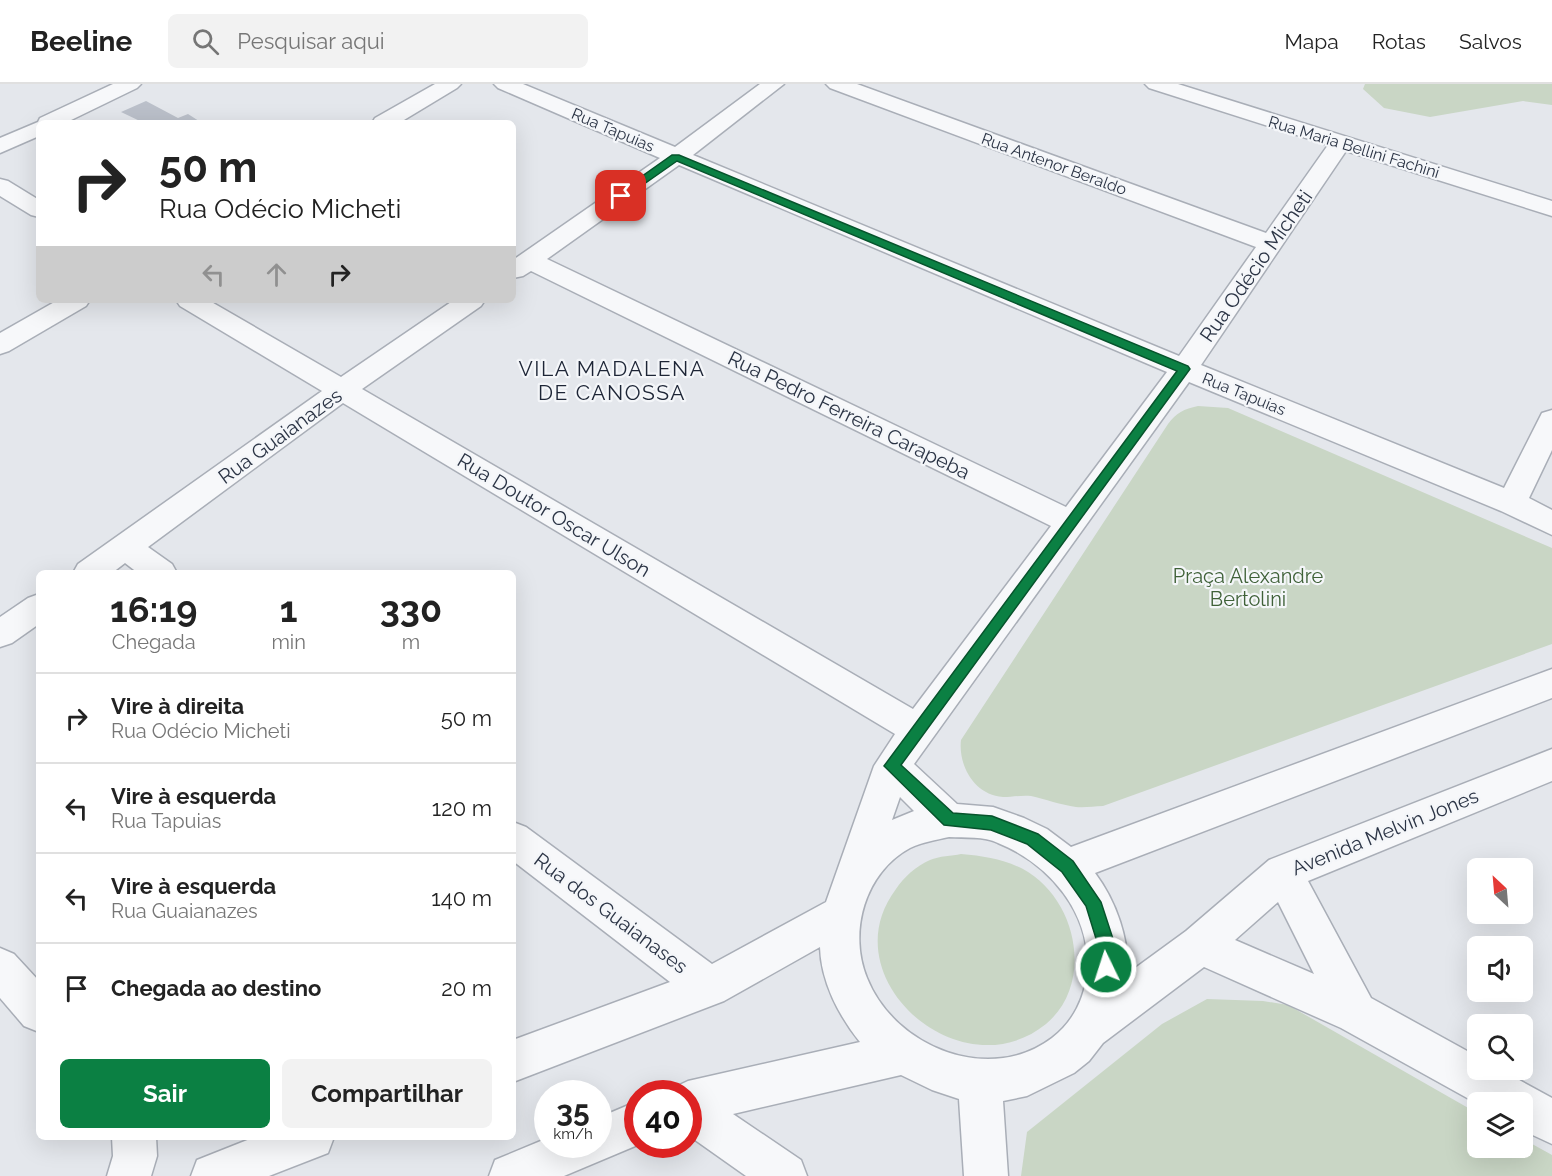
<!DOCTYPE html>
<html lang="pt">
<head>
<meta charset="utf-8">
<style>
  body { margin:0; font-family:Raleway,sans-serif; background:#f2f2f2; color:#222; height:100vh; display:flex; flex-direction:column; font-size:22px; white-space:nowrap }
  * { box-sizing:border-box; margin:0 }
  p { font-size:20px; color:#767676 }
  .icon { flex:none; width:33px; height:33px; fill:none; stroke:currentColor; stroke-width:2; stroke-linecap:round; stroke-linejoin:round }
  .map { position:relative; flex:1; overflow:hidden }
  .panel { position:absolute; left:36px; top:486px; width:480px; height:570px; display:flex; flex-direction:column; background:#fff; border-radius:9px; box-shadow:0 6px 24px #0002 }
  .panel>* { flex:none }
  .top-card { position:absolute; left:36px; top:36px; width:480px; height:183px; border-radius:9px; box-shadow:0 6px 24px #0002; background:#fff; color:#222; overflow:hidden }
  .needle { width:39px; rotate:334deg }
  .tools { position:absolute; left:1467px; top:774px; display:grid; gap:12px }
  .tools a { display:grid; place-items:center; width:66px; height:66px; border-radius:9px; background:#fff; box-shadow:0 6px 24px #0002; font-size:30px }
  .speed { position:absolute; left:534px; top:996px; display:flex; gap:12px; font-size:30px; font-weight:700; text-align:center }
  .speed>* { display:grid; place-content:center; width:78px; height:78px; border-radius:50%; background:#fff; box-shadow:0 6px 24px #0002; line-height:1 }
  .speed small { font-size:15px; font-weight:400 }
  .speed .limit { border:9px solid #d22; background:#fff; color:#111 }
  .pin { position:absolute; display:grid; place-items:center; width:51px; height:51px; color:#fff; margin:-26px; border-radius:12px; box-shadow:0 3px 9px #0006 }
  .me { position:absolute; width:66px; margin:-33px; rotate:356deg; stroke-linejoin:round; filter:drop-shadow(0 0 4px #0008) }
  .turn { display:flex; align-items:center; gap:21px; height:126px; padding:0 24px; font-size:27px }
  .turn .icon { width:78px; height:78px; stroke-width:2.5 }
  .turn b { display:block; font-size:42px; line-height:51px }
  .lanes { display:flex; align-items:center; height:57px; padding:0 24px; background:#0003; justify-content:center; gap:30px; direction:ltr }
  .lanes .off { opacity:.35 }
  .eta { display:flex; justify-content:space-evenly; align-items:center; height:102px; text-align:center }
  .eta b { font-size:36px; font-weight:700; line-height:42px }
  .cta { display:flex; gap:12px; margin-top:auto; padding:12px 24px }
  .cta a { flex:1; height:69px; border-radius:9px; background:#0b8043; color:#fff; font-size:24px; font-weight:700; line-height:69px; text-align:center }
  .cta a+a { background:#f2f2f2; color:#222 }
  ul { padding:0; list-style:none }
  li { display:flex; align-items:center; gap:18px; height:90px; padding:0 24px; border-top:2px solid #e0e0e0 }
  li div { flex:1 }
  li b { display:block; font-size:22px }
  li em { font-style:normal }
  header { display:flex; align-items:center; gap:36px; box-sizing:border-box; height:84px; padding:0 30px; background:#fff; border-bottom:2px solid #e0e0e0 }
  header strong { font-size:28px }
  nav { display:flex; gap:33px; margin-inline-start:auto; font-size:21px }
  .search { width:420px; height:54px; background:#f2f2f2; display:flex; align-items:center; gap:15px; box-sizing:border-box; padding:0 21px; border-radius:9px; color:#767676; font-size:22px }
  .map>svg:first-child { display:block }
</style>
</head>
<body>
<header>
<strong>Beeline</strong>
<div class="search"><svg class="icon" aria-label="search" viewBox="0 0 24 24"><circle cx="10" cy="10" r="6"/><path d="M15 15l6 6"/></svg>Pesquisar aqui</div>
<nav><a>Mapa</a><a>Rotas</a><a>Salvos</a></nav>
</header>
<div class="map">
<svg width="1552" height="1092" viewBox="0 0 1552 1092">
  <rect width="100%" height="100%" fill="#e4e7ec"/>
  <g fill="#c9d6c5">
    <path d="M1365 0H1552V21L1523 17 1430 33 1384 24 1363 5Z"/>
    <path d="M1198 322 1228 324 1552 464V560L1103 722C1094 722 1085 724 1076 723 1061 721 1045 715 1031 712 1021 711 1012 713 1003 713 974 711 958 681 961 656L1168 340C1176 329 1184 325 1198 322Z"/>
    <path d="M961 770C984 772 1003 775 1023 785 1077 814 1095 899 1046 940 961 1009 829 894 896 805 904 793 916 782 930 776 939 772 952 772 961 770Z"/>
    <path d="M1207 915 1263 917 1288 921 1477 1029 1478 1064H1522L1523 1055 1552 1071V1092H1021L1027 1048 1162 940Z"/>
  </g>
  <path fill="#bbc0ca" d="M146 17 178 34 188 30 202 39H144L121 28Z"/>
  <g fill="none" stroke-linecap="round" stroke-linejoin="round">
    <g stroke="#a9aeb7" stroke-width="3">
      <g id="minor">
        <path d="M113 0H141L137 4 65 39H39V52L0 69V54L38 38 40 34Z"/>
        <path d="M435 0H461L457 4 399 39H372L375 34Z"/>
        <path d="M494 0H523L675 63 760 0H784L693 71 1179 272 1256 163 830 4 826 0H857L1266 149 1328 61 1149 4 1145 0H1178L1552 117V132L1346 67 1201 281 1504 404 1542 329 1552 326V366L1529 414 1552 426V451L1501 427 1189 298 914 680 957 720 993 723 1024 734 1047 745 1071 763 1552 585V614L1095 789C1116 817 1130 856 1127 890L1186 847 1269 776 1552 665V697L1308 797 1371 914 1478 973V986H1501L1552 1014V1060L1522 1046V1018L1478 1020 1341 944 1204 883 1103 959 1089 977 1074 989 1027 1012 1003 1017 1008 1092H964L959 1015 932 1006 901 991 733 1030 801 1076 807 1092H746L688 1051V1010H670L673 1004 688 997 860 958C839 932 821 898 820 863L724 917 513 998V956L670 898 513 777V738L526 743 712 880 826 818 874 682 895 650 343 319 148 463 172 480 177 489H138L125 479 112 489H73L78 480 322 307 180 222 176 216H208L341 293 454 216H485L481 222 362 305 913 625 1051 442 531 187 523 192 513 194V176L660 74 498 4ZM679 81 1167 288 1066 423 547 175ZM900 713 914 727 892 736ZM949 753C965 754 984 752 998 759 1050 780 1092 830 1087 888 1085 914 1073 938 1052 954 990 1001 895 964 867 894 848 848 865 788 910 764 922 758 936 756 949 753ZM1278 818 1314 890 1235 856Z"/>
        <path d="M0 95 8 97 39 116V133L31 131 0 112Z"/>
        <path d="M58 216H90L86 222 9 267 0 270V249Z"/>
        <path d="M39 510V540L12 559 0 563V533L28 514Z"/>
        <path d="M0 864 14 870 39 897V948L24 942 0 914Z"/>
        <path d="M638 1017V1060H640L564 1092H489L495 1076 548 1054V1060H598V1034Z"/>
        <path d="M112 1053H156L157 1072 151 1092H107L113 1072Z"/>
        <path d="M255 1053H334L328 1069 269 1092H191L197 1076Z"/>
      </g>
    </g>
    <use href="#minor" fill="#f7f8fa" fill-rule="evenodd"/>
  </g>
  <path fill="#0b8043" stroke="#07532c" stroke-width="1.5" d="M672 71H679L1188 282 1190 285 901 681 953 729 992 732 1038 750 1073 777 1101 818 1115 861V883L1112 889 1106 891 1100 889 1098 883V861L1086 822 1062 788 1027 760 991 746 944 741 884 682 1177 287 677 77 624 114H617V110Z"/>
  <g text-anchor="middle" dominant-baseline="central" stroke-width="4.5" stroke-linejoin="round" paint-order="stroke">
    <g font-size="16" fill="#2b3445" stroke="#f4f6f9">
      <text transform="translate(613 46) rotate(23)">Rua Tapuias</text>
      <text transform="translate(1354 63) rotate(17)">Rua Maria Bellini Fachini</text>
      <text transform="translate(1054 80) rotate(20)">Rua Antenor Beraldo</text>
      <text transform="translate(1244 310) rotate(22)">Rua Tapuias</text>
    </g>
    <g font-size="20" fill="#2b3445" stroke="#f4f6f9">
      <text transform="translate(1256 182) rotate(-55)">Rua Odécio Micheti</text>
      <text transform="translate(849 331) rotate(26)">Rua Pedro Ferreira Carapeba</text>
      <text transform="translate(280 352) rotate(-36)">Rua Guaianazes</text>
      <text transform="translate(554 431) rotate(31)">Rua Doutor Oscar Ulson</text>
      <text transform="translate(1385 748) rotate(-22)">Avenida Melvin Jones</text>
      <text transform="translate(611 829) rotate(37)">Rua dos Guaianases</text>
    </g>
    <g font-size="20" fill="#3f6138" stroke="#f4f6f9">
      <text x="1248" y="492">Praça Alexandre<tspan x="1248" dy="23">Bertolini</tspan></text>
    </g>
    <g font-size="21" letter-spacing="1.5" fill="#1d2536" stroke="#f4f6f9">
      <text x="612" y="284">VILA MADALENA<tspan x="612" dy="24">DE CANOSSA</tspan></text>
    </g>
  </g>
</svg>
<div class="tools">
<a><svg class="needle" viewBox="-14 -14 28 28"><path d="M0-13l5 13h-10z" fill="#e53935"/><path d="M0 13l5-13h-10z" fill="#767676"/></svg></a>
<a><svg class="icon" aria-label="sound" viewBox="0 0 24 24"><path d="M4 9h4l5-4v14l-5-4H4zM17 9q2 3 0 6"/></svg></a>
<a><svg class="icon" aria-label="search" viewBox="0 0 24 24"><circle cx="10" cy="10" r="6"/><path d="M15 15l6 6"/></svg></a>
<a><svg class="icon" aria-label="layers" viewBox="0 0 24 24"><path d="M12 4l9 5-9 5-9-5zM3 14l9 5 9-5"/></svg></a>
</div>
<div class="speed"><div>35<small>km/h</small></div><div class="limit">40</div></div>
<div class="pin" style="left:621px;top:112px;background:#d93025"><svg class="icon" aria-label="arrive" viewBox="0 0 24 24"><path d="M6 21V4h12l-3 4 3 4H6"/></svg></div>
<svg class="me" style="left:1106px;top:883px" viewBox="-20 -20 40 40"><circle r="17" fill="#0b8043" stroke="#fff" stroke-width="3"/><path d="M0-11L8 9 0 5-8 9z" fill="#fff"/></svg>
<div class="top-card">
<div class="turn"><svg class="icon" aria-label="right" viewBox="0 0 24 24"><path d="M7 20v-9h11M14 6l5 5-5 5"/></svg><div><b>50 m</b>Rua Odécio Micheti</div></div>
<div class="lanes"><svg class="icon off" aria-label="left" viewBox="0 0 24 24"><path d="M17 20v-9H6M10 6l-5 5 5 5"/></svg><svg class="icon off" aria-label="ahead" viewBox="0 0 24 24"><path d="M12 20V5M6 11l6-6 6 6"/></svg><svg class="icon" aria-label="right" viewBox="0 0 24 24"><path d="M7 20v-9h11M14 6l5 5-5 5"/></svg></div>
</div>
<section class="panel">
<div class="eta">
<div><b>16:19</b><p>Chegada</p></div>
<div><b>1</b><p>min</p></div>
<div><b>330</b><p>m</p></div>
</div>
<ul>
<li><svg class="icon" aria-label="right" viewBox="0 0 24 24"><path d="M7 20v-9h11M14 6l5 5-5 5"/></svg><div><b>Vire à direita</b><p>Rua Odécio Micheti</p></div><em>50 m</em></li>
<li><svg class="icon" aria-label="left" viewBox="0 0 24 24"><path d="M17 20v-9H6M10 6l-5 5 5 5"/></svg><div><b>Vire à esquerda</b><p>Rua Tapuias</p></div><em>120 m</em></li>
<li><svg class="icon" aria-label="left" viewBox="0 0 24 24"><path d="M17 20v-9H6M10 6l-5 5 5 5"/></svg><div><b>Vire à esquerda</b><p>Rua Guaianazes</p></div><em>140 m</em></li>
<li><svg class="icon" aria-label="arrive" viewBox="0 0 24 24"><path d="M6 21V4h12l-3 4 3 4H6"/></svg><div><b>Chegada ao destino</b></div><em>20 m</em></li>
</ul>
<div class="cta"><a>Sair</a><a>Compartilhar</a></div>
</section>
</div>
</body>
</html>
